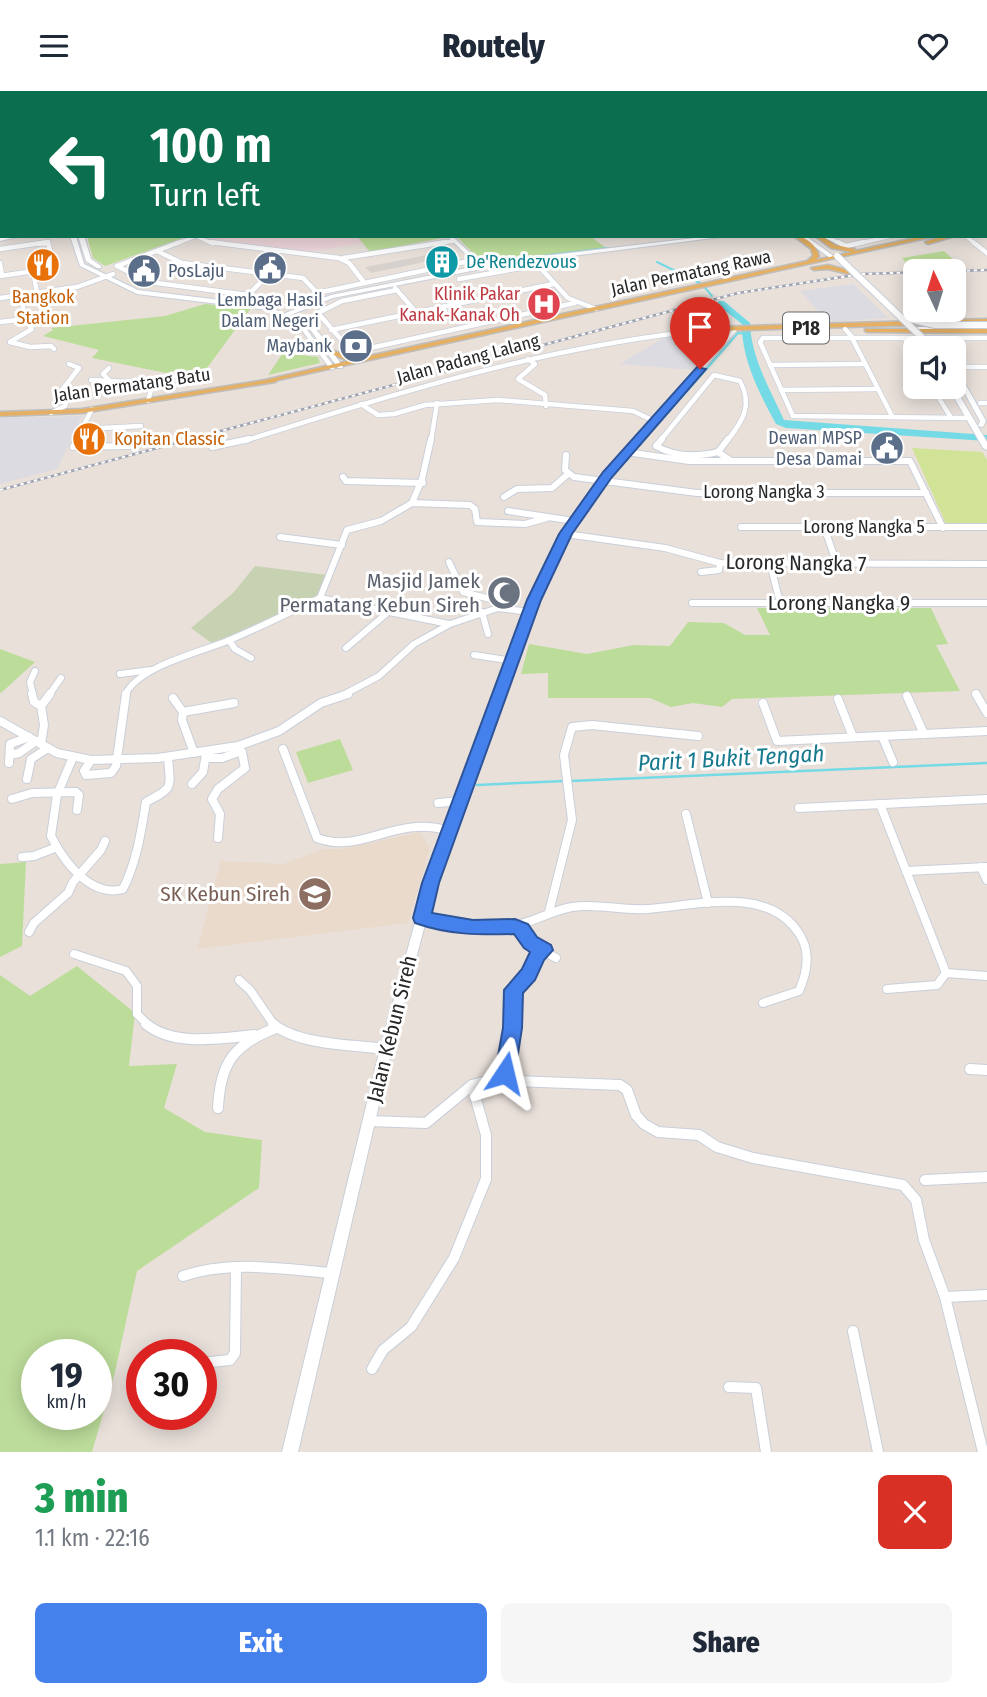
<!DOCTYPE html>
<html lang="en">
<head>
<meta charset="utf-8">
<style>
  body { margin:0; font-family:"Fira Sans Condensed",sans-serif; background:#f6f6f7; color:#1f2937; height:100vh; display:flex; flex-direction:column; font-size:26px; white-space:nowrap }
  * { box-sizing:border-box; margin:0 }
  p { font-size:23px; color:#747a83 }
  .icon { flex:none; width:38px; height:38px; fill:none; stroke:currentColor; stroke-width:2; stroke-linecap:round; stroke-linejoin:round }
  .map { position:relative; height:1361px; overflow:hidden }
  .sheet { display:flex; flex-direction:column; background:#fff; flex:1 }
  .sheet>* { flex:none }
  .banner { position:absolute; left:0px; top:0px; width:987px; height:147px; box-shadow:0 4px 18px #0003; background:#0b6e4f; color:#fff; overflow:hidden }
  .needle { width:46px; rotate:356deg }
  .tools { position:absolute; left:903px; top:168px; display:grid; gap:14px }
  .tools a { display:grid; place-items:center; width:63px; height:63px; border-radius:10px; background:#fff; box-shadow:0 4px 18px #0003; font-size:35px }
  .speed { position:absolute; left:21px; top:1248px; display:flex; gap:14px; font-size:35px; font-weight:700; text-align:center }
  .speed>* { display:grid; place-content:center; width:91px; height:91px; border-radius:50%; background:#fff; box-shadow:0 4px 18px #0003; line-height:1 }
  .speed small { font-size:18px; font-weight:400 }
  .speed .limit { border:10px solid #d22; background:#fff; color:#111 }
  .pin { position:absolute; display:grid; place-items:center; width:60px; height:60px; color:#fff; margin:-72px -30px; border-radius:50% 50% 50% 0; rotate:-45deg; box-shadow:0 0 7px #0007 }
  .pin .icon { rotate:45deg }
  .me { position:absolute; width:77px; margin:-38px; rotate:10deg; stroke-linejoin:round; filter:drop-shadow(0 0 5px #0008) }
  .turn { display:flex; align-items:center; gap:24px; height:147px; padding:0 35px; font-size:32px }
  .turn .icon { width:91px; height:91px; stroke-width:2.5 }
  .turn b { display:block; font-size:49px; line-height:60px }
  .round { display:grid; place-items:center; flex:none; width:74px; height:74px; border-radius:10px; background:#f6f6f7 }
  .head { display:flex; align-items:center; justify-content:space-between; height:119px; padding:0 35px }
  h1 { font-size:42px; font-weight:800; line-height:52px; color:#1e9e55 }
  .button { display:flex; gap:14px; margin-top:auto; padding:14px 35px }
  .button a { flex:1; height:80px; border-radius:10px; background:#4581ec; color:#fff; font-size:28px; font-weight:800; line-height:80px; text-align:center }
  .button a+a { background:#f6f6f7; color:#1f2937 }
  header { display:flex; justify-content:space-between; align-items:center; height:91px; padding:0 35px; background:#fff; font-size:32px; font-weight:800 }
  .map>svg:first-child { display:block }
</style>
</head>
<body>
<header><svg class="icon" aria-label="menu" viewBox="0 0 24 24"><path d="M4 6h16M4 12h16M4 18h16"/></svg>Routely<svg class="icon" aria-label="heart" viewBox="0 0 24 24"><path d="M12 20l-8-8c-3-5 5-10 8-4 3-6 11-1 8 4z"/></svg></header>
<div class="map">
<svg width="987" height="1361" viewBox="0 0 987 1361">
  <rect width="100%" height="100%" fill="#e9e0da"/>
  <g fill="#dcdbe2">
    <path d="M853 193 888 227 828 231 800 200Z"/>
    <path d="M699 243 712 248 714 254 692 279 620 273 665 246Z"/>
    <path d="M82 325 57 378 0 393V327Z"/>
  </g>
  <path fill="#eadacb" d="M420 741 430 758 408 832 197 858 221 770 283 773 324 758H341Z"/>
  <path fill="#f0d8dd" d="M206 145H357L362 152 310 161 218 151Z"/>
  <g fill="#bcdc9a" fill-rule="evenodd">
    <path d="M87 145H188L105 175 93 167Z"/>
    <path d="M357 145H440L442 147 370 161Z"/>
    <path d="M456 145H590L606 157 490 171 481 170Z"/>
    <path d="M944 160 959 174 909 175 902 167Z"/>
    <path d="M205 213 251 217 202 284 177 279 166 282 92 267 99 259 43 245 53 239 51 237 165 225Z"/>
    <path d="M283 262 318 266 320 272 268 284Z"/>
    <path d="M757 517H931L948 553 936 554 960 600 732 608 722 616 693 612 671 616 650 607H548V582L521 583 529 553 587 563 634 554 670 555 688 531 724 532 745 544H770Z"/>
    <path d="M0 558 35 571 1 602 0 601Z"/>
    <path d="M340 648 353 679 308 692 296 661Z"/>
    <path d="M26 771 22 855 0 866V773Z"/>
    <path d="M77 875 135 922 129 975 177 973 164 1017 205 1041 262 1049 259 1097 137 1180 115 1281 92 1361H0V884L30 905ZM37 1264H96V1323H37Z"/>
  </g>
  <path fill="#c7d2b3" d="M255 475 328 484 316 506 213 553 191 537 233 502Z"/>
  <path fill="#d0e397" d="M912 357 982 361 987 369V433H946Z"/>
  <path fill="#d6d1cd" d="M448 160 454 165 371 182 365 176Z"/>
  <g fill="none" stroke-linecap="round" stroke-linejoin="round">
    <g stroke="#74dae5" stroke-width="2">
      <path d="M491 171 607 157"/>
      <path d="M657 171 702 193 712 205"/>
      <path d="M615 382 738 242 748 243"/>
    </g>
    <g stroke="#74dae5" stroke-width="2.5">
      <path d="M571 690 987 672"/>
      <path d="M477 694 564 690"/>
    </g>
    <g fill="#74dae5" fill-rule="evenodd">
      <path d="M0 100H2L0 105Z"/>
      <path d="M718 210H724L750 232C751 267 770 298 784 329L987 344V350L786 337 776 333C760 304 741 267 742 233L718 214Z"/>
    </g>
    <g stroke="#c9cfd9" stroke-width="4.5">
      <g id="street-far4">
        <path d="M809 0 811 2"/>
        <path d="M341 1 357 2"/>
        <path d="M985 15 987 17"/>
        <path d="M985 127 987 129"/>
        <path d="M825 145 841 153"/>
        <path d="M967 146 975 153"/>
        <path d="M36 153H48"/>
        <path d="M176 153 196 145 213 153"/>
        <path d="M435 153 453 150"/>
        <path d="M856 153 892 145"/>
      </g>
    </g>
    <g stroke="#c9cfd9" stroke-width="6">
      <g id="street-far3">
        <path d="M210 151 339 167 349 172 363 190"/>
        <path d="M838 151 846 155 864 151"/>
        <path d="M973 151 987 162"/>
        <path d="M0 158 48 151"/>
        <path d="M157 160 182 172 303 187 323 208"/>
        <path d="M343 167 446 151"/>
        <path d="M533 169 568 207 596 218"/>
        <path d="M0 172 2 184"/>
        <path d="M117 175 180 151"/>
        <path d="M117 175 149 191 248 204 269 183"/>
        <path d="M33 180 37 202"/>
        <path d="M0 185 54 177 48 151"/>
        <path d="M459 188 537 174"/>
        <path d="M395 197 416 221"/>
        <path d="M397 199 342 210 318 222 352 261 575 212"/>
        <path d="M317 202 474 169"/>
        <path d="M0 207 77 196 113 183"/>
        <path d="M0 231 25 228"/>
        <path d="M845 238 853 247"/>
        <path d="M331 239 553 193"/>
        <path d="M852 247 892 325"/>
        <path d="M905 248 915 266"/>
        <path d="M10 251 32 238 25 228 21 204"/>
        <path d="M10 251 30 256 51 255 54 258"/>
        <path d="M528 268 535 273 518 288 545 304 546 315"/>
        <path d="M770 274 865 273"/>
        <path d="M954 276H987"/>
        <path d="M109 277 103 283 109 289"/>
        <path d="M91 289 129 291 151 299"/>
        <path d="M932 296 950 325"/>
        <path d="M781 299 878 298"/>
        <path d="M148 310 151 299 161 291"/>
        <path d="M980 312H987"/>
        <path d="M361 313 378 324 394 323 425 314 498 309 633 320 654 330"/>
        <path d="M92 318 82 338 141 335"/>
        <path d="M51 322 65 315 68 305 62 299 79 277 69 273"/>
        <path d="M966 327 793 325 760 251 763 247H987"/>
        <path d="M76 350 82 338"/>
        <path d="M244 350C400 301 550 254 714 238"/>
        <path d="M431 350 437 312"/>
        <path d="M660 350 714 284 740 290C753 314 743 330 727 350"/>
      </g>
    </g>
    <g stroke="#c9cfd9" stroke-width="8">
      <g id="street-far2">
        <path d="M77 348 73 356 130 355"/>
        <path d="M662 348 656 355C675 366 697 366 718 361"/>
        <path d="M212 356 249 348"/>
        <path d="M626 361 689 370H910L943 437"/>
        <path d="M718 361 731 370"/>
        <path d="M718 361 728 348"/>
        <path d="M566 364 565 379 574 386 697 402H926"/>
        <path d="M343 386 346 390 423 392"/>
        <path d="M504 406 517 398 552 397 568 383"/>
        <path d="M412 412 422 388 431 348"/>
        <path d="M508 420 574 430"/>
        <path d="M741 436H987"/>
        <path d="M824 436 837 473"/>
        <path d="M566 443 665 457 720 472 987 473"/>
        <path d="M280 446 342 454"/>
        <path d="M449 471 463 501 494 509 498 517"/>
        <path d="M770 472 780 512"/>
        <path d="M701 481 719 479 720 472"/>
        <path d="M320 507 449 533"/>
        <path d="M692 512H987"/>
        <path d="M482 521 488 543"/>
        <path d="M229 549 235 558 251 567"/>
        <path d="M346 557 386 523"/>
        <path d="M474 564 513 570"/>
        <path d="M120 583 151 579"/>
        <path d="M976 602 977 604"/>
        <path d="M33 604 30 591 35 580"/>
        <path d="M49 604 61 587"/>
        <path d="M125 604C139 574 203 561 232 548 262 535 291 521 320 507L347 439 381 430 412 412 470 414 475 418 477 431 525 433 547 427"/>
        <path d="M343 604 379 585 414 553 450 533 498 517 530 521"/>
      </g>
    </g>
    <g stroke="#c9cfd9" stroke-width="10">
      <g id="street-far1">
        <path d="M32 603 34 611 41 615 44 634 41 653"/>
        <path d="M976 603 987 622"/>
        <path d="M907 605 924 643"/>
        <path d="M173 607 183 621 182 629 194 662"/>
        <path d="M838 608 853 646"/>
        <path d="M763 612 777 650 987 640"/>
        <path d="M41 615 50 603"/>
        <path d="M183 621 234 612"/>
        <path d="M0 630 57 662 91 669 158 667 238 655 279 640 321 612 348 603"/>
        <path d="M882 645 893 671"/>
        <path d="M283 658 317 747C362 764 396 723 449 740"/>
        <path d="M10 664 19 662 36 650"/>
        <path d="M73 666 57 704 51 745C64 771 91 807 123 798 137 770 141 741 146 711 175 696 170 698 168 666"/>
        <path d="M206 667H222L239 661 238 658"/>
        <path d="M91 669 84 680 86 684 111 682 116 675 126 603"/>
        <path d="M9 672 10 653 29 646"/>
        <path d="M27 688 31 668 48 657"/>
        <path d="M192 693 203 681 206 663"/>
        <path d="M12 708 32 702 76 701 79 704 77 719"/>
        <path d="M438 712 460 710"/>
        <path d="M880 713 946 882"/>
        <path d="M799 717 987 708"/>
        <path d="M686 723 708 812"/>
        <path d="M218 747 220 723 212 708 218 698 245 677 242 661H239"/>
        <path d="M22 766 34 765 57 756"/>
        <path d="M981 776 987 789"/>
        <path d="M906 780 987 776"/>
        <path d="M549 821 572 729 564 664 572 636 592 634 698 645"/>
        <path d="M422 827C450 833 478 839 506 836 529 834 549 820 572 816 597 812 622 820 647 818 695 815 769 793 800 844 811 862 807 882 799 900L763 912"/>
        <path d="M515 836 521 838 530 852 556 867"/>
        <path d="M29 841 34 832 68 802 73 791 101 759 105 750"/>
        <path d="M74 863 126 880 137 895V923L148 934"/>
        <path d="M946 882 987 885"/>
        <path d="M239 889 250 899 274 934"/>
        <path d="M887 898 937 894 946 882"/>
        <path d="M512 934 514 899C525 887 533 868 544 859"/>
      </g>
    </g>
    <g stroke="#c9cfd9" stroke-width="12">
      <g id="street">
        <path d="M146 933C174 956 221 947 255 944"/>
        <path d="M273 933C298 954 354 954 386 958"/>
        <path d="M970 978 987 979"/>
        <path d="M504 989 512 933"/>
        <path d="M218 1017C220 972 234 953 276 937"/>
        <path d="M369 1030 426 1032 472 994 491 989 620 994 627 999 636 1024 644 1033 658 1041 699 1044 717 1056 753 1067 903 1094 916 1109 924 1149 945 1206 983 1361"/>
        <path d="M925 1089 987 1086"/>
        <path d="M183 1185C232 1169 282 1178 332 1182"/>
        <path d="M945 1206 987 1204"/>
        <path d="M853 1240 878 1361"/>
        <path d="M201 1272 230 1269 235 1262 236 1176"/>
        <path d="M372 1278 383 1259 411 1236 454 1167 486 1088V1044L472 994"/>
        <path d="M729 1296 756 1297 766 1361"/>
      </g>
    </g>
    <g stroke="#c9cfd9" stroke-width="2">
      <g id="secondary">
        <rect x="694" y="0" width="4" height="2"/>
        <path d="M7 145H21L0 150V146Z"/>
        <path d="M70 145H76L84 173 138 199 270 215 283 223 331 204 478 175 447 145H452L483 174 502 170 711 145H728L502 174 333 207 288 225 305 236 335 277 332 279 330 278 301 238 268 219 137 203 80 175Z"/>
        <path d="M78 145H84L91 168 101 175V177H97L86 170Z"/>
        <path d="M800 145H806L835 166 830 167Z"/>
        <path d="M298 227C315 229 333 262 343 276L342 277H338L309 237 298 229Z"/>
        <path d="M736 235 738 236V238L595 404 570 443 538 509 436 792 392 958 298 1361H282L380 958 426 792 530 509 562 443 589 401 722 249 692 241V239L722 247 723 248Z"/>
        <path d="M910 236H987V240L908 239 907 238Z"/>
        <path d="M925 250 939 254 940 255 937 257 925 254 917 257 914 255Z"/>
        <path d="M954 276 957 278 986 330 983 336 978 335 980 330 954 283Z"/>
        <path d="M954 295 987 351V359L983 357 948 296Z"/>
      </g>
    </g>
    <g stroke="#bebebe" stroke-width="3">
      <g id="primary">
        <rect x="985" y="137" width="2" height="4"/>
        <path d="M794 145C806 145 816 154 819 165L816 169 852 161 831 157 815 145H822L835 154 855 158V160L924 145H936L278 289 275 291 82 322 0 325V321L82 318 265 289 348 270 327 261V259L329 258 355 268 807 170 813 165 811 158Z"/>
        <path d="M944 145H955L928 153 925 151Z"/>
        <path d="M828 174 851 180 852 181 849 183 828 178 814 179 811 177Z"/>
        <path d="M987 228V232L714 240 711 238 714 236Z"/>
        <path d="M865 238H987V242L867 241 865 240Z"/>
      </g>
    </g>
    <use href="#street-far4" stroke="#fff" stroke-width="3.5"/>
    <use href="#street-far3" stroke="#fff" stroke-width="4.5"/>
    <use href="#street-far2" stroke="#fff" stroke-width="6"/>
    <use href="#street-far1" stroke="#fff" stroke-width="8"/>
    <use href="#street" stroke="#fff" stroke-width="10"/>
    <use href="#secondary" fill="#fff" fill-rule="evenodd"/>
    <use href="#primary" fill="#e5b063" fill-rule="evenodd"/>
    <g stroke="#9ea4b1" stroke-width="2.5">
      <path id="rail" d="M0 399 738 202 862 183 987 179"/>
    </g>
    <use href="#rail" stroke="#fff" stroke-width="2" stroke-dasharray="3.5" stroke-linecap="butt"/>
    <g stroke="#c9cfd9" stroke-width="8" stroke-linecap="butt">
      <g id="secondary-bridge">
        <path d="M837 165 933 257"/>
        <path d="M910 228 935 234H987"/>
      </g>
    </g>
    <use href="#secondary-bridge" stroke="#fff" stroke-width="6"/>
  </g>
  <path fill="#4581ec" stroke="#2d5499" stroke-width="2" d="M697 276 706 278 612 386 572 443 541 509 439 792 432 822 473 829 515 828 528 833 537 846 551 854 553 859 544 869 535 889 523 902 522 937 515 982 512 989 505 992 498 989 495 982 503 937 504 899 522 878 530 861 524 857 514 843C479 844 449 844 415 832L413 827 422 792 527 509 559 443 603 381Z"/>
  <defs>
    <g id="building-disc" transform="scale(1.75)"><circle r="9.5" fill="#0f9aa8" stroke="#fff"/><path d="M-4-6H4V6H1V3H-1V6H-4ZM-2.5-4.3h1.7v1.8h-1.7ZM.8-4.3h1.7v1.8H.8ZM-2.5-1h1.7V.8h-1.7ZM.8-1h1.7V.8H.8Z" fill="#fff"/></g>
    <g id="restaurant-disc" transform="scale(1.75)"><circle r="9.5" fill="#e8710a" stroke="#fff"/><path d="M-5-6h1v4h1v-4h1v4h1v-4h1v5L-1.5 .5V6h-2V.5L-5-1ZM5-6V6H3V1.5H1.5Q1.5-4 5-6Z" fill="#fff"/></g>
    <g id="civic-disc" transform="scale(1.75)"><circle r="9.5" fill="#5c6f8a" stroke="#fff"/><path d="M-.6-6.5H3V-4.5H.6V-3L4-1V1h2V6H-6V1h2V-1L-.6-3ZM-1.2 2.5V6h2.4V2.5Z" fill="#fff"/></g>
    <g id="hospital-disc" transform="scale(1.75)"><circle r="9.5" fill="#e0444e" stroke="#fff"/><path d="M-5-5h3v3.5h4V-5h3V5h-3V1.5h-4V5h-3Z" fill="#fff"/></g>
    <g id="bank-disc" transform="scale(1.75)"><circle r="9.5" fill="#5c6f8a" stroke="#fff"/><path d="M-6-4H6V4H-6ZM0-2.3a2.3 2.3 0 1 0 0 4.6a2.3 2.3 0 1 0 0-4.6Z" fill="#fff"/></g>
    <g id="mosque-disc" transform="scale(1.75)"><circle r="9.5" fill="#6b7280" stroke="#fff"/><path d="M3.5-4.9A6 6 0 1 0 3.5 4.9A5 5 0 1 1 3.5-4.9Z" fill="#fff"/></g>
    <g id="school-disc" transform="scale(1.75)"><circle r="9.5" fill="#8d6e63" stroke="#fff"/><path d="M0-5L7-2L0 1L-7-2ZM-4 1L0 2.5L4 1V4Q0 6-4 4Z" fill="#fff"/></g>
  </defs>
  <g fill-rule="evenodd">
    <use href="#building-disc" x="442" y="171"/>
    <use href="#restaurant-disc" x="43" y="174"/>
    <use href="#civic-disc" x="270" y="177"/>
    <use href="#civic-disc" x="144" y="180"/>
    <use href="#hospital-disc" x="544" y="213"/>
    <use href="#bank-disc" x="356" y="255"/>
    <use href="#restaurant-disc" x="89" y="348"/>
    <use href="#civic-disc" x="887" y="357"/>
    <use href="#mosque-disc" x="504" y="502"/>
    <use href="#school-disc" x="315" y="803"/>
  </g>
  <g text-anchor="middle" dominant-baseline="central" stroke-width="6" stroke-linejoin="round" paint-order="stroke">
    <g font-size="18" fill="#0d838f" stroke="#fff" text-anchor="start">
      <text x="466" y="171">De'Rendezvous</text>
    </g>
    <g font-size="18" fill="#4e5e75" stroke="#fff" text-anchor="end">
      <text x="168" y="180" text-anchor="start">PosLaju</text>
      <text x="270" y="209" text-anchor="middle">Lembaga Hasil<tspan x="270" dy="21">Dalam Negeri</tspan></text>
      <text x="332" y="255">Maybank</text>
      <text x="862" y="347">Dewan MPSP<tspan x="862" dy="21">Desa Damai</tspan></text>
    </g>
    <g font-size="18" fill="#282828" stroke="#fff">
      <text transform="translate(691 182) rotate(-12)">Jalan Permatang Rawa</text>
      <text transform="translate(468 268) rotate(-15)">Jalan Padang Lalang</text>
      <text transform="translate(132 294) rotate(-8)">Jalan Permatang Batu</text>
      <text x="764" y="401">Lorong Nangka 3</text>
      <text x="864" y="436">Lorong Nangka 5</text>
    </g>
    <g font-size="18" fill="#be3a42" stroke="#fff" text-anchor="end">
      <text x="520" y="203">Klinik Pakar<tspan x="520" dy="21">Kanak-Kanak Oh</tspan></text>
    </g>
    <g font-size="18" fill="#c56008" stroke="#fff">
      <text x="43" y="206">Bangkok<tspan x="43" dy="21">Station</tspan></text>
      <text x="114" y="348" text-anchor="start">Kopitan Classic</text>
    </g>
    <rect fill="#fff" stroke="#686868" stroke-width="2" x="783" y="221.5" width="46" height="31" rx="5"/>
    <g font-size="19" font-weight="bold" fill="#282828">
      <text x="806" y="237">P18</text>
    </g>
    <g font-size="21" fill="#282828" stroke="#fff">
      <text transform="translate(796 472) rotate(1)">Lorong Nangka 7</text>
      <text x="839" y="512">Lorong Nangka 9</text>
      <text transform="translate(392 938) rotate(-76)">Jalan Kebun Sireh</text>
    </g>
    <g font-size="21" fill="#5b616d" stroke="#fff" text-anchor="end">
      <text x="480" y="490">Masjid Jamek<tspan x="480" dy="24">Permatang Kebun Sireh</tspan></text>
    </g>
    <g font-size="21" fill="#785e54" stroke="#fff" text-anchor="end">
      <text x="290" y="803">SK Kebun Sireh</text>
    </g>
    <g font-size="23" font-style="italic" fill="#17798d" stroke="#fff">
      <text transform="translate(731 667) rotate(-3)">Parit 1 Bukit Tengah</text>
    </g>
  </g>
</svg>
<div class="tools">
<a><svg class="needle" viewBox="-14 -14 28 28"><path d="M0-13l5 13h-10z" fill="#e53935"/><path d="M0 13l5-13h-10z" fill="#747a83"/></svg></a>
<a><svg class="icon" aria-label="sound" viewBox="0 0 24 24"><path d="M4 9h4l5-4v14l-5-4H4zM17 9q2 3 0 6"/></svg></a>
</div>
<div class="speed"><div>19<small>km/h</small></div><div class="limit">30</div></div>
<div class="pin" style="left:700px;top:278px;background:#d93025"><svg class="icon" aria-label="arrive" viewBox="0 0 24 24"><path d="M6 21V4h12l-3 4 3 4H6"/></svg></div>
<svg class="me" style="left:505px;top:982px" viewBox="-20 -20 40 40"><path d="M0-17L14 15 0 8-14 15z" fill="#4581ec" stroke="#fff" stroke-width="4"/></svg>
<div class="banner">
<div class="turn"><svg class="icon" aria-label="left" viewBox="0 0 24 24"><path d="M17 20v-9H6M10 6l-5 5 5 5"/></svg><div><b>100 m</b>Turn left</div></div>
</div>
</div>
<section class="sheet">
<div class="head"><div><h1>3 min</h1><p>1.1 km · 22:16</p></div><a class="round" style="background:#d93025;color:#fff"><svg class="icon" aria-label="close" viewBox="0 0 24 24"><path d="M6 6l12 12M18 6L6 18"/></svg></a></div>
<div class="button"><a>Exit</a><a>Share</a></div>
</section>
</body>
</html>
